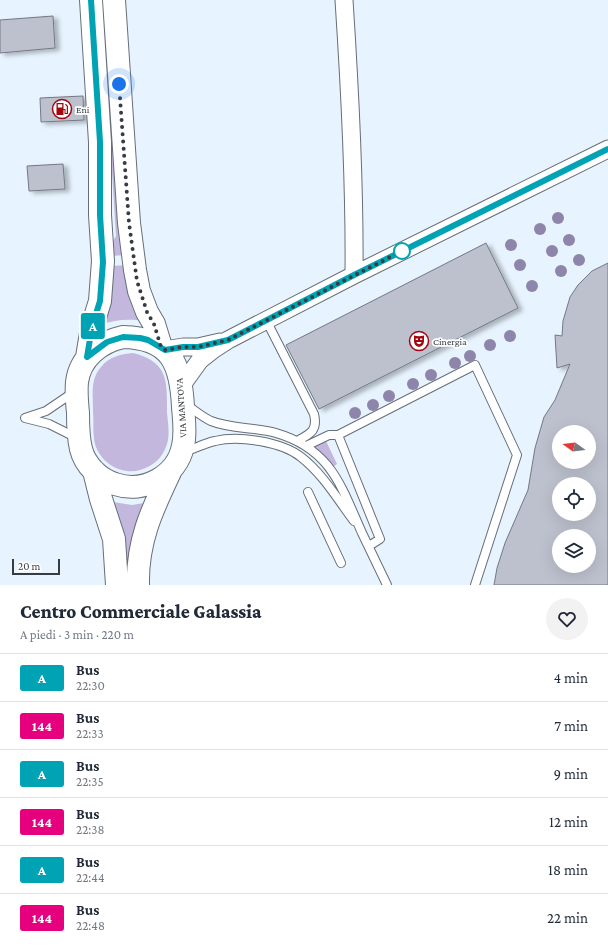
<!DOCTYPE html>
<html lang="it">
<head>
<meta charset="utf-8">
<style>
  :root { --surface:#fff; --page:#f2f2f3; --text:#1f2937; --muted:#747a83; --line:#e0e1e3 }
  body { margin:0; font-family:"Crimson Pro",serif; background:var(--page); color:var(--text); height:100vh; display:flex; flex-direction:column; font-size:15px; white-space:nowrap }
  * { box-sizing:border-box; margin:0 }
  p { font-size:13px; color:var(--muted) }
  .icon { flex:none; width:22px; height:22px; fill:none; stroke:currentColor; stroke-width:2; stroke-linecap:round; stroke-linejoin:round }
  .map { position:relative; height:585px; overflow:hidden }
  .side { display:flex; flex-direction:column; background:var(--surface); flex:1 }
  .side>* { flex:none }
  .badge { padding:0 8px; border-radius:3px; font-size:14px; line-height:26px }
  .needle { width:26px; rotate:285deg }
  .buttons { position:absolute; left:552px; top:425px; display:grid; gap:8px }
  .buttons a { display:grid; place-items:center; width:44px; height:44px; border-radius:50%; background:var(--surface); box-shadow:0 4px 16px #0002; font-size:20px }
  .scale { position:absolute; left:12px; bottom:10px; width:48px; box-sizing:border-box; padding-left:4px; border:2px solid #373c40; border-top:0; font-size:11px; line-height:14px; white-space:nowrap; color:#373c40; -webkit-text-stroke:3px #fff; paint-order:stroke }
  .you { position:absolute; width:20px; height:20px; margin:-10px; border:3px solid #fff; border-radius:50%; background:#1a73e8; box-shadow:0 0 0 6px #1a73e833 }
  .map>.badge { position:absolute; translate:-50% -50%; box-shadow:0 0 0 2px #fff }
  .round { display:grid; place-items:center; flex:none; width:42px; height:42px; border-radius:21px; background:var(--page) }
  .overview { display:flex; align-items:center; justify-content:space-between; height:68px; padding:0 20px }
  h1 { font-size:19px; font-weight:800; line-height:30px }
  ul { padding:0; list-style:none }
  li { display:flex; align-items:center; gap:12px; height:48px; padding:0 20px; border-top:1px solid var(--line) }
  li div { flex:1 }
  li b { display:block; font-size:15px }
  li em { font-style:normal }
  li .badge { min-width:44px; font-weight:700; text-align:center }
  .map>svg:first-child { display:block }
  .green { fill:#c4b7de }
  .building { fill:#bdc1ce; stroke:#747884; fill-rule:evenodd; filter:url(#shadow) }
  .lines { fill:none; stroke-linecap:round; stroke-linejoin:round }
  .lane-casing { stroke:#656f78; stroke-width:10 }
  .street-casing { stroke:#656f78; stroke-width:19 }
  .secondary-casing { stroke:#656f78; stroke-width:24 }
  .lane { stroke:#fff; stroke-width:8 }
  .street { stroke:#fff; stroke-width:17 }
  .secondary { stroke:#fff; stroke-width:22 }
  .tree { fill:#8d86aa }
  .line-casing { stroke:#fff; stroke-width:9 }
  .line { stroke:#00a3b4; stroke-width:6 }
  .walk { stroke:#373c40; stroke-width:4; stroke-dasharray:0 7.2 }
  .stop-dot { fill:#fff; stroke:#00a3b4; stroke-width:2 }
  .labels { text-anchor:middle; dominant-baseline:central; stroke-width:3.5; stroke-linejoin:round; paint-order:stroke }
  .poi-label { font-size:10px; fill:#373c40; stroke:#fff; text-anchor:start }
  .street-label { font-size:10px; fill:#373c40; stroke:#fff }
</style>
</head>
<body>
<div class="map">
<svg width="608" height="585" viewBox="0 0 608 585">
  <defs>
    <filter id="shadow"><feDropShadow dx="4.5" dy="2.5" stdDeviation="2" flood-color="#0004"/></filter>
  </defs>
  <rect width="100%" height="100%" fill="#e7f3fe"/>
  <path class="green" d="M 101,0 L 105,0 L 119,236 L 127,245 L 127,255 L 110,256 L 110,246 L 116,236 Z
    M 128,265 L 145,321 C 129,319 116,319 101,325 L 111,266 Z
    M 133,353 C 169,362 167,382 167,413 C 168,423 170,434 167,444 C 163,457 154,466 140,470 C 123,475 103,465 96,447 C 92,436 94,422 93,411 C 93,396 90,379 101,367 C 109,357 120,354 133,353 Z
    M 326,441 L 337,464 L 333,467 L 313,449 L 313,447 Z
    M 113,502 L 132,505 L 144,503 L 133,534 L 127,585 C 124,556 123,528 113,502 Z"/>
  <path class="building" d="M 53,16 L 55,48 L 0,53 L 0,20 Z
    M 83,96 L 84,120 L 41,122 L 40,98 Z
    M 63,164 L 65,189 L 29,191 L 27,166 Z
    M 486,243 L 518,308 L 319,409 L 286,345 Z
    M 608,263 L 608,585 L 494,585 L 497,568 L 505,543 L 528,490 L 535,448 L 544,417 L 555,400 L 570,364 L 557,368 L 555,335 L 562,336 L 563,321 L 570,297 L 578,285 L 592,271 ZM 559,432 L 589,432 L 589,462 L 559,462 ZM 559,484 L 589,484 L 589,514 L 559,514 ZM 559,536 L 589,536 L 589,566 L 559,566 Z"/>
  <g class="lines">
    <g class="lane-casing">
      <path id="lane" d="M 266,320 L 314,414 C 318,431 310,434 297,441
        M 74,392 L 46,411 L 25,418 L 49,424 L 77,438
        M 185,404 C 193,409 202,417 211,421 C 231,429 255,427 276,433 C 331,449 341,486 362,533 C 370,550 379,568 387,585
        M 306,446 L 329,435 L 338,435
        M 184,452 C 194,449 205,443 215,441 C 239,435 282,442 301,457 C 323,474 338,500 354,521
        M 308,492 L 341,563
        M 369,546 L 380,539 L 338,435 L 475,365 L 517,455 L 475,585"/>
    </g>
    <g class="street-casing">
      <path id="street" d="M 344,0 C 350,91 355,183 354,275
        M 165,350 L 183,347 L 198,347 L 220,342
        M 182,385 L 200,360 L 214,349 L 228,340 L 354,275 L 608,149"/>
    </g>
    <g class="secondary-casing">
      <path id="secondary" d="M 114,0 L 129,223 L 135,270 L 139,291 L 147,312 L 154,324 L 161,347
        M 123,337 C 172,338 181,365 183,407 C 184,420 186,433 183,446 C 177,476 144,494 115,484 C 99,479 85,465 81,449 C 78,437 78,425 78,413 C 77,403 76,392 77,382 C 80,358 100,342 123,337 Z
        M 87,357 L 92,327 L 100,301 L 103,261 L 100,215 L 100,142 L 91,0
        M 94,471 L 101,499 L 114,539 L 117,585
        M 138,585 C 137,541 152,510 170,472"/>
    </g>
    <use href="#lane" class="lane"/>
    <use href="#street" class="street"/>
    <use href="#secondary" class="secondary"/>
  </g>
  <g class="tree">
    <circle cx="558" cy="218" r="6"/>
    <circle cx="540" cy="229" r="6"/>
    <circle cx="569" cy="240" r="6"/>
    <circle cx="511" cy="245" r="6"/>
    <circle cx="552" cy="251" r="6"/>
    <circle cx="579" cy="260" r="6"/>
    <circle cx="520" cy="265" r="6"/>
    <circle cx="561" cy="271" r="6"/>
    <circle cx="532" cy="286" r="6"/>
    <circle cx="510" cy="336" r="6"/>
    <circle cx="490" cy="345" r="6"/>
    <circle cx="470" cy="356" r="6"/>
    <circle cx="455" cy="363" r="6"/>
    <circle cx="431" cy="375" r="6"/>
    <circle cx="413" cy="384" r="6"/>
    <circle cx="389" cy="396" r="6"/>
    <circle cx="373" cy="405" r="6"/>
    <circle cx="355" cy="413" r="6"/>
  </g>
  <g class="lines">
    <g class="line-casing">
      <path id="line" d="M 91,0 L 100,142 L 100,215 L 103,262 L 100,301 L 92,327 L 87,357 L 107,342 L 123,337 L 140,338 L 148,340 L 165,350 L 183,347 L 198,347 L 228,340 L 354,275 L 608,149"/>
    </g>
    <use href="#line" class="line"/>
    <path class="walk" d="M 119,84 L 129,223 L 137,281 L 147,312 L 154,324 L 161,347 L 165,350 L 183,347 L 198,347 L 228,340 L 402,251"/>
  </g>
  <defs>
    <g id="fuel-ring" transform="scale(1)"><circle r="9.5" fill="#fff" stroke="#a20711" stroke-width="1.5"/><path d="M-5.5-6h7V0h2V4h1.3V-2.5L3-4.5l.8-.8L6-3V5H2.5V1h-1V6h-7ZM-4.2-4.7v3.2H.2V-4.7Z" fill="#a20711"/></g>
    <g id="theatre-ring" transform="scale(1)"><circle r="9.5" fill="#fff" stroke="#a20711" stroke-width="1.5"/><path d="M-5-5.5Q0-4 5-5.5V0Q5 5 0 6Q-5 5-5 0ZM-3.3-2.5H-1v1.5H-3.3ZM1-2.5H3.3v1.5H1ZM-2.8 1Q0 5.5 2.8 1Z" fill="#a20711"/></g>
  </defs>
  <g fill-rule="evenodd">
    <use href="#fuel-ring" x="62" y="109"/>
    <use href="#theatre-ring" x="419" y="341"/>
  </g>
  <circle class="stop-dot" cx="402" cy="251" r="8"/>
  <g class="labels">
    <g class="poi-label">
      <text x="76" y="109">Eni</text>
      <text x="433" y="341">Cinergia</text>
    </g>
    <g class="street-label">
      <text transform="translate(181 408) rotate(-94)">VIA MANTOVA</text>
    </g>
  </g>
</svg>
<div class="buttons">
<a><svg class="needle" viewBox="-14 -14 28 28"><path d="M0-13l5 13h-10z" fill="#e53935"/><path d="M0 13l5-13h-10z" fill="#747a83"/></svg></a>
<a><svg class="icon" aria-label="locate" viewBox="0 0 24 24"><circle cx="12" cy="12" r="6"/><path d="M12 2v4M12 18v4M2 12h4M18 12h4"/></svg></a>
<a><svg class="icon" aria-label="layers" viewBox="0 0 24 24"><path d="M12 4l9 5-9 5-9-5zM3 14l9 5 9-5"/></svg></a>
</div>
<div class="scale">20 m</div>
<div class="you" style="left:119px;top:84px"></div>
<b class="badge" style="left:93px;top:326px;background:#00a3b4;color:#fff">A</b>
</div>
<section class="side">
<div class="overview"><div><h1>Centro Commerciale Galassia</h1><p>A piedi · 3 min · 220 m</p></div><a class="round"><svg class="icon" aria-label="heart" viewBox="0 0 24 24"><path d="M12 20l-8-8c-3-5 5-10 8-4 3-6 11-1 8 4z"/></svg></a></div>
<ul>
<li><span class="badge" style="background:#00a3b4;color:#fff">A</span><div><b>Bus</b><p>22:30</p></div><em>4 min</em></li>
<li><span class="badge" style="background:#e6007e;color:#fff">144</span><div><b>Bus</b><p>22:33</p></div><em>7 min</em></li>
<li><span class="badge" style="background:#00a3b4;color:#fff">A</span><div><b>Bus</b><p>22:35</p></div><em>9 min</em></li>
<li><span class="badge" style="background:#e6007e;color:#fff">144</span><div><b>Bus</b><p>22:38</p></div><em>12 min</em></li>
<li><span class="badge" style="background:#00a3b4;color:#fff">A</span><div><b>Bus</b><p>22:44</p></div><em>18 min</em></li>
<li><span class="badge" style="background:#e6007e;color:#fff">144</span><div><b>Bus</b><p>22:48</p></div><em>22 min</em></li>
</ul>
</section>
</body>
</html>
